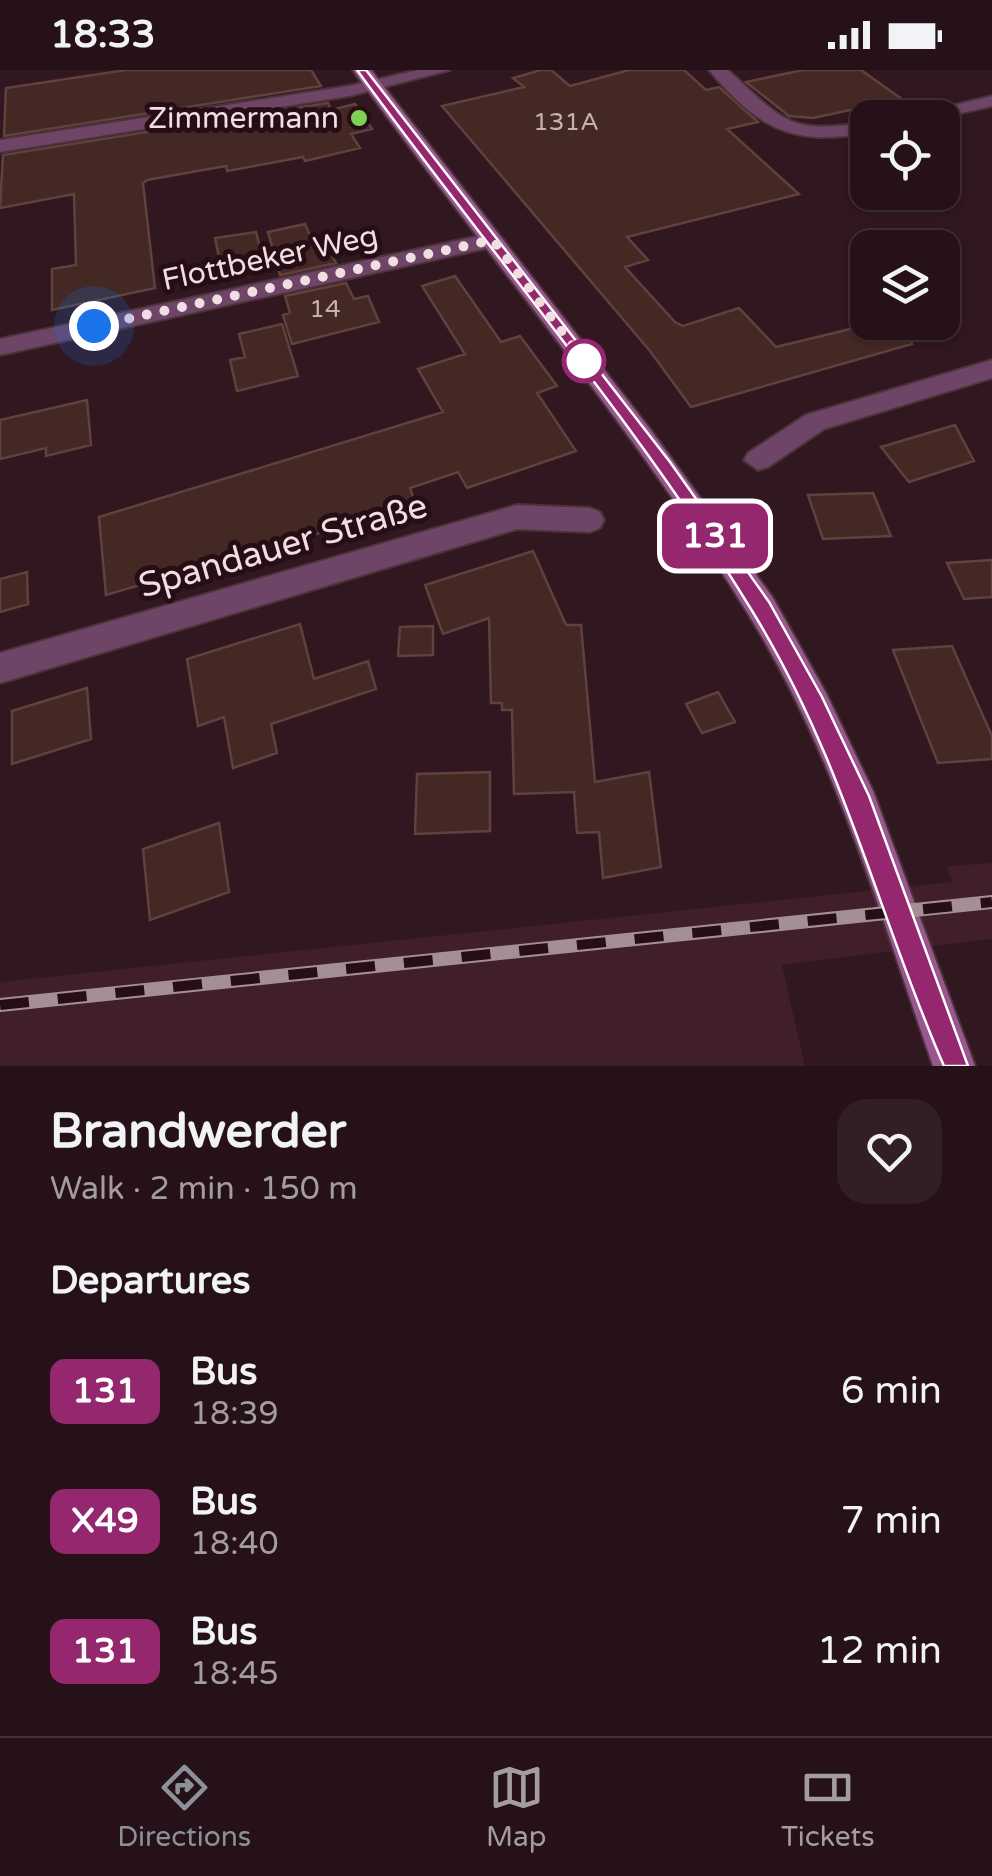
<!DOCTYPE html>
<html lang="en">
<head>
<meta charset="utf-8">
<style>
  :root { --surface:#251117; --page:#311f24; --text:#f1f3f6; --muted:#a39da1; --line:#423136; --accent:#8c9099 }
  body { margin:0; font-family:"Varela Round",sans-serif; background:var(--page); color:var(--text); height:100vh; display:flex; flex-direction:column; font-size:38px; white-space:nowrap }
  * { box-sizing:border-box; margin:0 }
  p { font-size:32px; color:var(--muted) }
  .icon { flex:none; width:55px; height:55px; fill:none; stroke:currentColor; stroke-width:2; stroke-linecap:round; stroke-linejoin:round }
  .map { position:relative; height:996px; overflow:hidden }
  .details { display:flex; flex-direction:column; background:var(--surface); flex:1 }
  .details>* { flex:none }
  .badge { padding:0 20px; border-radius:15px; font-size:35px; line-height:65px }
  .tools { position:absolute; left:850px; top:30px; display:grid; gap:20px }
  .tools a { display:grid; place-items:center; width:110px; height:110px; border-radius:20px; background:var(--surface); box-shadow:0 2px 8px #0004,0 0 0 2px var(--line); font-size:50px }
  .you { position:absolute; width:50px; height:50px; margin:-25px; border:8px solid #fff; border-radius:50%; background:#1a73e8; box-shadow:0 0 0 15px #1a73e833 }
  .map>.badge { position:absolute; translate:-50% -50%; box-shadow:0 0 0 5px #fff }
  h2 { padding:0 50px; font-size:38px; line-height:90px }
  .round { display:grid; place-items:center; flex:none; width:105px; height:105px; border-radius:30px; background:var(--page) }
  .overview { display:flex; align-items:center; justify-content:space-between; height:170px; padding:0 50px }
  h1 { font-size:48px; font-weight:700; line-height:75px }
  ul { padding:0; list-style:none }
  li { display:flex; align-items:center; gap:30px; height:130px; padding:0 50px }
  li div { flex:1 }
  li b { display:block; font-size:38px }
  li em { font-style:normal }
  li .badge { min-width:110px; font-weight:700; text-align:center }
  .status { display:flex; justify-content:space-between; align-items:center; height:70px; padding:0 50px; background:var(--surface); direction:ltr }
  .status svg { height:28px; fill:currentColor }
  .tabs { display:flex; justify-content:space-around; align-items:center; height:140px; border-top:2px solid var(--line); background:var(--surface); font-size:28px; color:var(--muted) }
  .tabs a { display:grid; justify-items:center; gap:5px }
  .tabs .on { color:var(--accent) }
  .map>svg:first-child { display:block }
  .built { fill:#401f2a }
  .building { fill:#442824; stroke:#60413d; stroke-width:2.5 }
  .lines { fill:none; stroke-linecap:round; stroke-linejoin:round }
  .street-casing { stroke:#4c333a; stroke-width:4 }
  .secondary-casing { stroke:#4c333a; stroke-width:4 }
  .street { fill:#6e4467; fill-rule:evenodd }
  .secondary { fill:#9a568f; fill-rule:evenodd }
  .rail-casing { stroke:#a48f94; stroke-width:14 }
  .rail { stroke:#270e16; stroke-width:10; stroke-dasharray:29; stroke-linecap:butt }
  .line { fill:#95276e; stroke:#fff; stroke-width:2.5 }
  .walk { stroke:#f1dee2; stroke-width:10; stroke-dasharray:0 18 }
  .poi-dot { fill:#7dd154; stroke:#270e16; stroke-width:4 }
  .stop-dot { fill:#fff; stroke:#95276e; stroke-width:5 }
  .labels { text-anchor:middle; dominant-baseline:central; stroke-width:10; stroke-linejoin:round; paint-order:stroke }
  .far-number-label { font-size:25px; fill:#c6b0b2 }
  .far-poi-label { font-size:30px; fill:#f1dee2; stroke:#270e16; text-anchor:end }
  .far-street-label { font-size:30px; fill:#f1dee2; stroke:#270e16 }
  .street-label { font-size:35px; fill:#f1dee2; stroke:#270e16 }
</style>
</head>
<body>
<div class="status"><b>18:33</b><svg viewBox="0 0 49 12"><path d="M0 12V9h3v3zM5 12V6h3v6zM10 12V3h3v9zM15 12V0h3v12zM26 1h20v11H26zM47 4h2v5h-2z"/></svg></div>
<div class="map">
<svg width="992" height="996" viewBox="0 0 992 996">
  <rect width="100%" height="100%" fill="#31171f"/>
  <path class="built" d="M 992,793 L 992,869 L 782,895 L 805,996 L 0,996 L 0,912 L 952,812 L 947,796 Z"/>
  <path class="building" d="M 126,0 L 311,0 L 321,16 L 4,66 L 6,18 Z
    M 541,0 L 551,0 L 570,16 L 629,0 L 684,0 L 706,20 L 719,17 L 758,52 L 727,59 L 799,124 L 627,167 L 648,190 L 625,197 L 675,252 L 683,256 L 739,238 L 776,277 L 879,252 L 900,252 L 912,274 L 691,337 L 650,281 L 442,36 L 524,17 L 513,8 Z
    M 803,0 L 861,0 L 902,29 L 813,48 L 789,46 L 746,12 Z
    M 328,33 L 331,40 L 355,34 L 372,59 L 351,64 L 360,78 L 305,91 L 303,87 L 227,101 L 226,96 L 147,110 L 143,113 L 155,218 L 52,240 L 52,199 L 76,195 L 74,124 L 0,138 L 3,85 Z
    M 305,154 L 313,172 L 324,169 L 336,193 L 280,205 L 268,162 Z
    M 256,162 L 263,189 L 221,197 L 215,168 Z
    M 455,206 L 501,272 L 520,266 L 557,316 L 537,323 L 576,381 L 467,418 L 458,402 L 410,418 L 416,435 L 106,525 L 99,447 L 443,342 L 418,299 L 465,284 L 422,216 Z
    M 346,213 L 354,229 L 368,226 L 379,252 L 292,274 L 283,245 L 290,243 L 285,226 Z
    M 282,254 L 298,306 L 237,321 L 230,290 L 245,287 L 239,264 Z
    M 87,330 L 91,375 L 46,386 L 46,378 L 0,389 L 0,350 Z
    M 955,355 L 974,391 L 909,412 L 881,377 Z
    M 873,423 L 891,466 L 823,469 L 808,425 Z
    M 533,481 L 566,555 L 581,555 L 595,712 L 649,702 L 661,797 L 603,808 L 599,762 L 577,763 L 574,722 L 514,724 L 512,640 L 502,640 L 502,633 L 491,633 L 489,548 L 443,564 L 425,515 Z
    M 992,490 L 992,527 L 964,529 L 947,493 Z
    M 27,502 L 28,534 L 0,542 L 0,509 Z
    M 300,554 L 314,609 L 368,591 L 376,619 L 271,654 L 277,683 L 233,698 L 224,647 L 198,656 L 187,589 Z
    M 433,556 L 433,585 L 398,586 L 400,557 Z
    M 952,576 L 992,666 L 992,689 L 938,693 L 893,580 Z
    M 87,618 L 91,669 L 12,694 L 12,641 Z
    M 718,622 L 735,652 L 702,663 L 686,634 Z
    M 490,702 L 490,761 L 415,764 L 417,704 Z
    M 219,753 L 229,822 L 150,850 L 143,779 Z"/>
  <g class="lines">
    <g class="street-casing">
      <path id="street" d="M 418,0 L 450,0 L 349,26 L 0,82 L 0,70 L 349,16 Z
        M 709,0 L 728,0 C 784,51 788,65 868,52 L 868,63 C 791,76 759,59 709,0 Z
        M 992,26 L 992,36 L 939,48 L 902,48 Z
        M 493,163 L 504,170 L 501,175 L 0,285 L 0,269 Z
        M 992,290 L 992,308 L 824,359 L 768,397 L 758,400 L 744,390 L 748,383 L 806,345 Z
        M 517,435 L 590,438 L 600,442 L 604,450 L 600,458 L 590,462 L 517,459 L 0,613 L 0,583 Z"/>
    </g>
    <g class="secondary-casing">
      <path id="secondary" d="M 353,0 L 371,0 L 650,359 L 773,528 L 826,623 L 873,721 L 975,996 L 933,996 C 880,844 835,685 750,547 C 633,355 484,183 353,0 Z"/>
    </g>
    <use href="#street" class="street"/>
    <use href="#secondary" class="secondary"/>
    <g class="rail-casing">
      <path id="rail" d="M 0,935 L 992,832"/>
    </g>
    <use href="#rail" class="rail"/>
  </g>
  <path class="line" d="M 357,0 L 366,0 L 670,392 L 769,532 L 822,627 L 869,726 L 968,996 L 944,996 C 879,848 845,693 754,544 C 638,353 488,181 357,0 Z"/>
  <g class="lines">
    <path class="walk" d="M 94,256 L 493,170 L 584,291"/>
  </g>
  <circle class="poi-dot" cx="359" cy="48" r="10"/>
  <circle class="stop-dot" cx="584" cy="291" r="20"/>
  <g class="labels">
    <g class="far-number-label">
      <text x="566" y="52">131A</text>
      <text x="325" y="239">14</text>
    </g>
    <g class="far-poi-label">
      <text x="339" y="48">Zimmermann</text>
    </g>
    <g class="far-street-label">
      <text transform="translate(270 188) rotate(-12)">Flottbeker Weg</text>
    </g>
    <g class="street-label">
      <text transform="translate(283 476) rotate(-16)">Spandauer Straße</text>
    </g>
  </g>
</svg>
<div class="tools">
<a><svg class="icon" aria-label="locate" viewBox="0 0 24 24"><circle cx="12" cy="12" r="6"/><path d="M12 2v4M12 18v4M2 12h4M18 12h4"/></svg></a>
<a><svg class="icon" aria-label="layers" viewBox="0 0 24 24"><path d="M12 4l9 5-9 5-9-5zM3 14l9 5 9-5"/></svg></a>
</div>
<div class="you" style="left:94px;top:256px"></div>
<b class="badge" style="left:715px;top:466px;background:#95276e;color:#fff">131</b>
</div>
<section class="details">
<div class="overview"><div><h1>Brandwerder</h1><p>Walk · 2 min · 150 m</p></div><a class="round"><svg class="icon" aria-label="heart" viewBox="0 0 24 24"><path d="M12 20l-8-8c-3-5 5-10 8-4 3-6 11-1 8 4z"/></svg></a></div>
<h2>Departures</h2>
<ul>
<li><span class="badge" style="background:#95276e;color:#fff">131</span><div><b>Bus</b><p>18:39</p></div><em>6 min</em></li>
<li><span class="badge" style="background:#95276e;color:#fff">X49</span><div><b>Bus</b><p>18:40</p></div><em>7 min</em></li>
<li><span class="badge" style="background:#95276e;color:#fff">131</span><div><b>Bus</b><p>18:45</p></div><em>12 min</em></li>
</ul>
</section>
<nav class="tabs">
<a class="on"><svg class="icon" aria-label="directions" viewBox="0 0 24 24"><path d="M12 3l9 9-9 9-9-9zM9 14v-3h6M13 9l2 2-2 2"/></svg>Directions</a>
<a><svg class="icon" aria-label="map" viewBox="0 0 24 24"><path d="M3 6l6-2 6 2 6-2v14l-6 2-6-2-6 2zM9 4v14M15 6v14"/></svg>Map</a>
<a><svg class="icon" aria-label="tickets" viewBox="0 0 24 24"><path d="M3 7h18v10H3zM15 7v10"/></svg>Tickets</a>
</nav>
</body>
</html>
